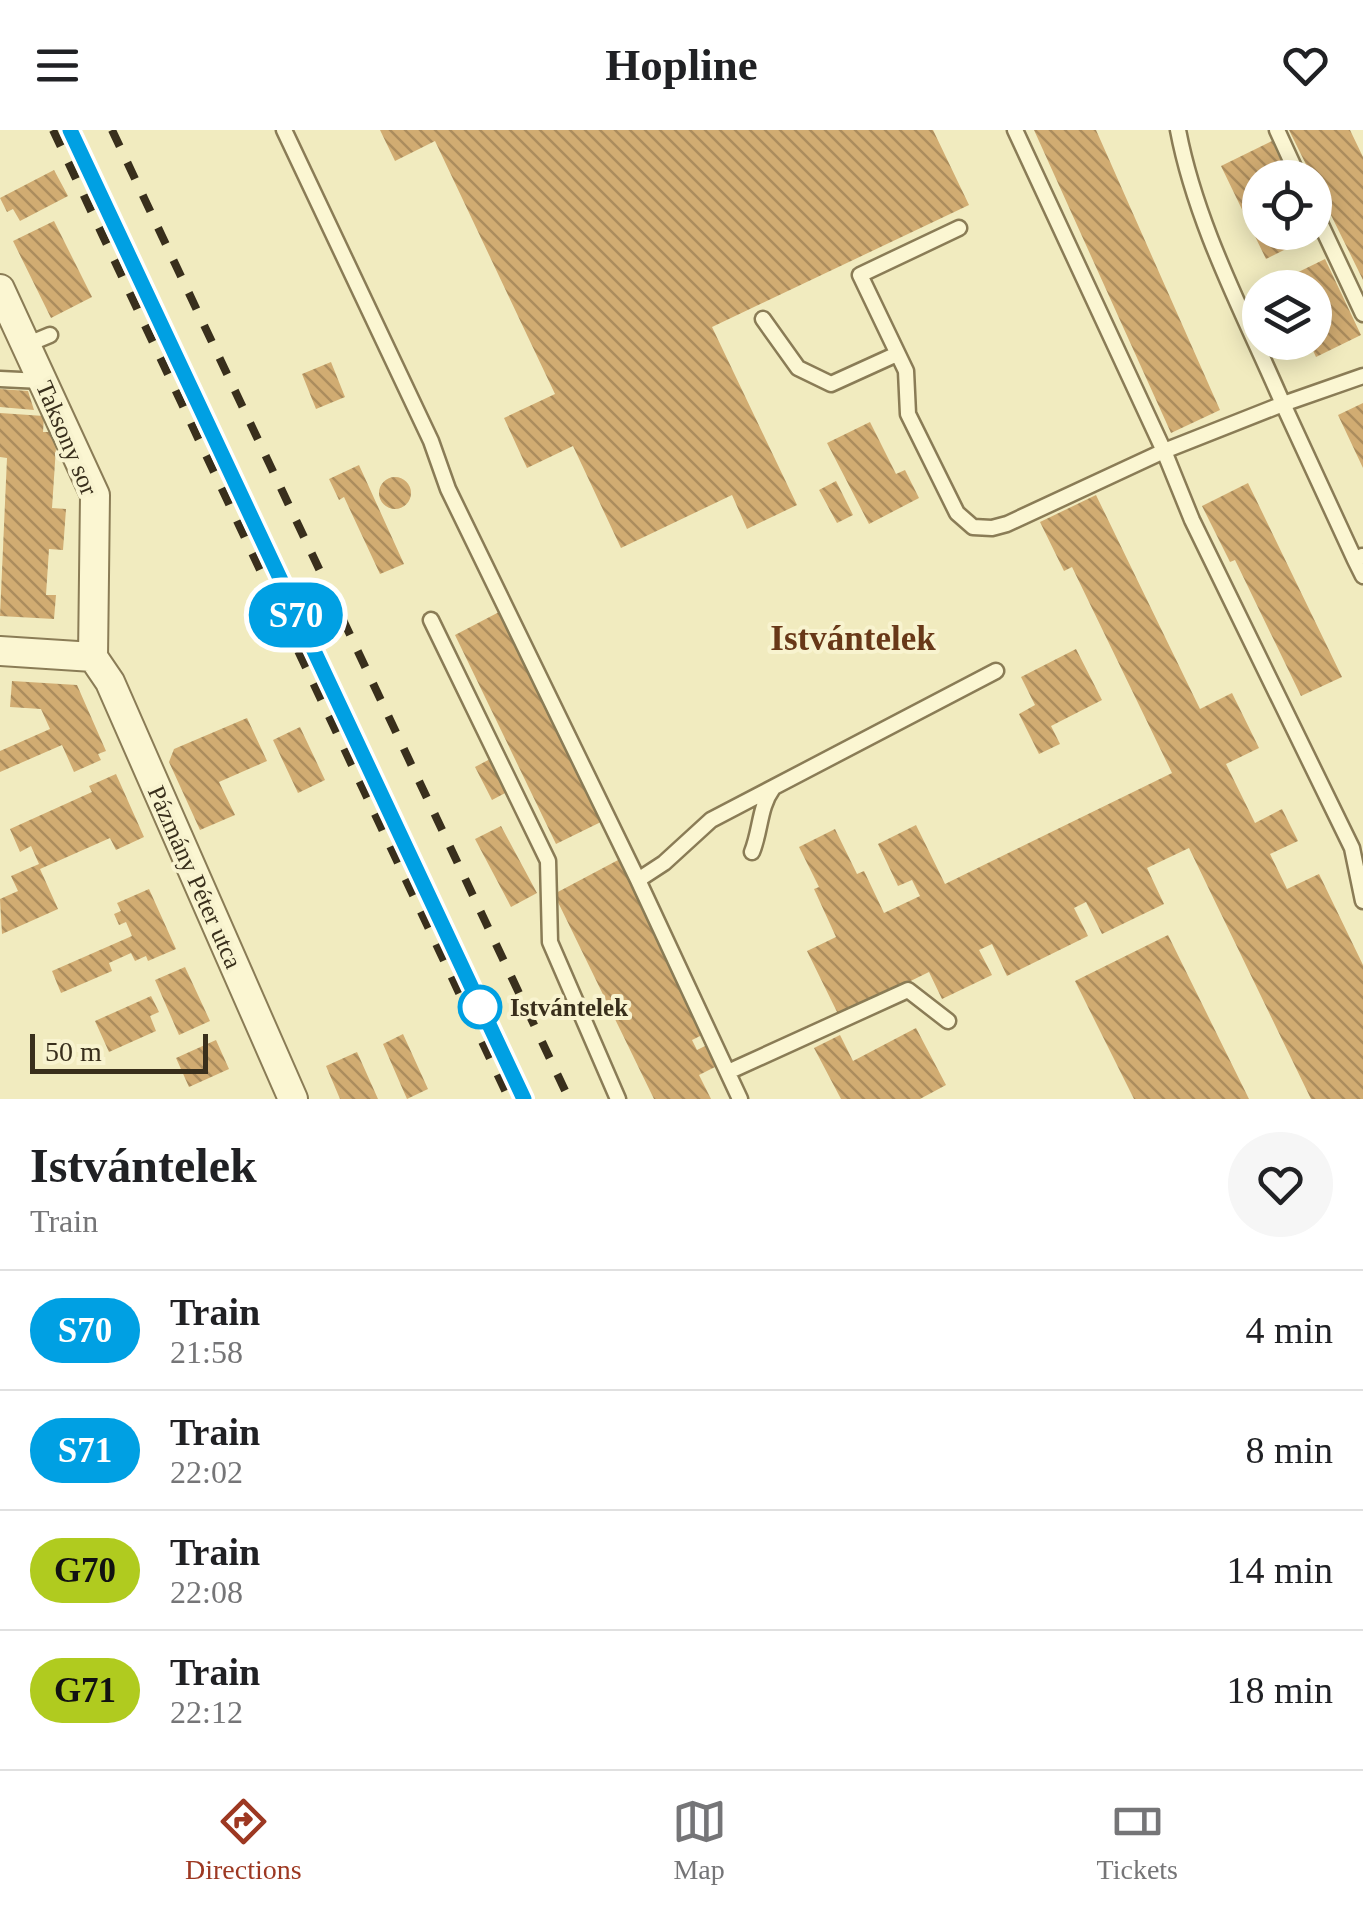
<!DOCTYPE html>
<html lang="en">
<head>
<meta charset="utf-8">
<style>
  :root { --surface:#fff; --page:#f6f6f6; --text:#202124; --muted:#757577; --line:#e0e0e0; --accent:#9d3822 }
  body { margin:0; font-family:"Times New Roman",serif; background:var(--page); color:var(--text); height:100vh; display:flex; flex-direction:column; font-size:38px; white-space:nowrap }
  * { box-sizing:border-box; margin:0 }
  p { font-size:32px; color:var(--muted) }
  .icon { flex:none; width:55px; height:55px; fill:none; stroke:currentColor; stroke-width:2; stroke-linecap:round; stroke-linejoin:round }
  .map { position:relative; height:969px; overflow:hidden }
  .sheet { display:flex; flex-direction:column; background:var(--surface); flex:1 }
  .sheet>* { flex:none }
  .badge { padding:0 20px; border-radius:32px; font-size:35px; line-height:65px }
  .fabs { position:absolute; left:1242px; top:30px; display:grid; gap:20px }
  .fabs a { display:grid; place-items:center; width:90px; height:90px; border-radius:50%; background:var(--surface); box-shadow:0 5px 25px #0003; font-size:50px }
  .scale { position:absolute; left:30px; bottom:25px; width:178px; box-sizing:border-box; padding-left:10px; border:5px solid #392f1c; border-top:0; font-size:28px; line-height:35px; white-space:nowrap; color:#392f1c; -webkit-text-stroke:8px #f8f3cf; paint-order:stroke }
  .map>.badge { position:absolute; translate:-50% -50%; box-shadow:0 0 0 5px #fff }
  .round { display:grid; place-items:center; flex:none; width:105px; height:105px; border-radius:52px; background:var(--page) }
  .headline { display:flex; align-items:center; justify-content:space-between; height:170px; padding:0 30px }
  h1 { font-size:48px; font-weight:700; line-height:75px }
  ul { padding:0; list-style:none }
  li { display:flex; align-items:center; gap:30px; height:120px; padding:0 30px; border-top:2px solid var(--line) }
  li div { flex:1 }
  li b { display:block; font-size:38px }
  li em { font-style:normal }
  li .badge { min-width:110px; font-weight:700; text-align:center }
  header { display:flex; justify-content:space-between; align-items:center; height:130px; padding:0 30px; background:var(--surface); font-size:45px; font-weight:700 }
  .tab-bar { display:flex; justify-content:space-around; align-items:center; height:140px; border-top:2px solid var(--line); background:var(--surface); font-size:28px; color:var(--muted) }
  .tab-bar a { display:grid; justify-items:center; gap:5px }
  .tab-bar .active { color:var(--accent) }
  .map>svg:first-child { display:block }
  .building { fill:url(#building-back-hatch) }
  .lines { fill:none; stroke-linecap:round; stroke-linejoin:round }
  .service-casing { stroke:#8a7c56; stroke-width:19 }
  .minor-casing { stroke:#8a7c56; stroke-width:32 }
  .service { stroke:#fbf6d2; stroke-width:14 }
  .minor { stroke:#fbf6d2; stroke-width:28 }
  .rail { stroke:#392f1c; stroke-width:8; stroke-dasharray:18 18; stroke-linecap:butt }
  .line-casing { stroke:#fff; stroke-width:22 }
  .line { stroke:#00a0e3; stroke-width:15 }
  .stop-dot { fill:#fff; stroke:#00a0e3; stroke-width:5 }
  .labels { text-anchor:middle; dominant-baseline:central; stroke-width:8; stroke-linejoin:round; paint-order:stroke }
  .street-label { font-size:25px; fill:#392f1c; stroke:#f8f3cf }
  .stop-label { font-size:25px; font-weight:bold; fill:#392f1c; stroke:#f8f3cf; text-anchor:start }
  .district-label { font-size:35px; font-weight:bold; fill:#683818; stroke:#f8f3cf }
</style>
</head>
<body>
<header><svg class="icon" aria-label="menu" viewBox="0 0 24 24"><path d="M4 6h16M4 12h16M4 18h16"/></svg>Hopline<svg class="icon" aria-label="heart" viewBox="0 0 24 24"><path d="M12 20l-8-8c-3-5 5-10 8-4 3-6 11-1 8 4z"/></svg></header>
<div class="map">
<svg width="1363" height="969" viewBox="0 0 1363 969">
  <defs>
    <pattern id="building-back-hatch" width="6" height="6" patternUnits="userSpaceOnUse" patternTransform="scale(2.5)"><rect width="6" height="6" fill="#d1ac72"/><path d="M-1 5l2 2M0 0l6 6M5-1l2 2" fill="none" stroke="#ab8c5d"/></pattern>
  </defs>
  <rect width="100%" height="100%" fill="#f1ebbf"/>
  <path class="building" d="M 380,0 L 933,0 L 969,75 L 712,197 L 797,375 L 747,399 L 732,365 L 621,418 L 573,316 L 527,338 L 504,288 L 555,264 L 435,11 L 395,31 Z
    M 1034,0 L 1096,0 L 1220,280 L 1171,303 Z
    M 1289,0 L 1350,0 L 1363,27 L 1363,150 Z
    M 1272,11 L 1289,48 L 1260,48 L 1260,102 L 1320,102 L 1266,129 L 1221,36 Z
    M 54,40 L 68,66 L 20,91 L 13,79 L 7,82 L 0,68 Z
    M 54,91 L 92,167 L 51,188 L 13,111 Z
    M 1325,129 L 1361,205 L 1316,227 L 1309,212 L 1315,212 L 1315,158 L 1283,158 L 1280,151 Z
    M 331,232 L 345,267 L 316,279 L 302,244 Z
    M 0,259 L 28,261 L 34,280 L 0,277 Z
    M 1363,273 L 1363,338 L 1338,285 Z
    M 0,283 L 44,286 L 43,302 L 57,302 L 52,378 L 66,379 L 63,420 L 49,419 L 46,465 L 56,465 L 54,489 L 0,486 L 7,328 L 0,327 Z
    M 870,292 L 896,344 L 905,340 L 919,368 L 869,394 L 827,313 Z
    M 359,335 L 404,434 L 380,444 L 344,367 L 339,370 L 329,349 Z
    M379 363a16 16 0 1 1 32 0a16 16 0 1 1-32 0Z
    M 836,351 L 853,385 L 837,393 L 819,360 Z
    M 1248,353 L 1342,547 L 1301,566 L 1235,430 L 1230,432 L 1202,376 Z
    M 1096,365 L 1200,579 L 1232,563 L 1259,618 L 1226,634 L 1255,693 L 1282,679 L 1298,711 L 1270,724 L 1287,759 L 1319,744 L 1363,835 L 1363,969 L 1311,969 L 1189,718 L 1147,738 L 1164,774 L 1102,804 L 1086,772 L 1074,778 L 1088,806 L 1007,846 L 992,814 L 979,820 L 992,845 L 942,869 L 929,842 L 839,886 L 807,821 L 836,807 L 814,759 L 819,757 L 799,717 L 835,699 L 857,744 L 864,741 L 884,783 L 920,766 L 912,750 L 898,756 L 878,714 L 916,695 L 945,754 L 1172,643 L 1072,437 L 1064,441 L 1040,392 Z
    M 501,481 L 605,690 L 556,714 L 455,505 Z
    M 1076,519 L 1102,570 L 1051,596 L 1060,614 L 1039,624 L 1019,584 L 1035,575 L 1021,547 Z
    M 12,551 L 77,555 L 106,621 L 98,624 L 101,630 L 74,642 L 62,615 L 0,642 L 0,621 L 50,599 L 41,579 L 10,577 Z
    M 247,588 L 267,631 L 219,652 L 235,685 L 200,700 L 169,632 L 174,619 Z
    M 300,597 L 325,650 L 298,663 L 273,610 Z
    M 492,628 L 509,661 L 492,670 L 475,637 Z
    M 116,644 L 144,707 L 116,720 L 110,708 L 40,739 L 58,779 L 2,804 L 0,769 L 18,761 L 11,746 L 39,734 L 31,716 L 20,722 L 10,699 L 92,662 L 89,656 Z
    M 501,696 L 537,763 L 511,777 L 475,709 Z
    M 620,729 L 702,905 L 692,910 L 697,920 L 707,915 L 717,936 L 699,945 L 711,969 L 654,969 L 554,764 Z
    M 149,759 L 176,819 L 148,831 L 146,826 L 135,831 L 131,823 L 109,833 L 112,841 L 61,863 L 52,841 L 132,806 L 126,792 L 119,795 L 114,784 L 121,781 L 117,773 Z
    M 1168,805 L 1249,969 L 1134,969 L 1075,851 Z
    M 185,837 L 210,891 L 179,905 L 155,850 Z
    M 151,866 L 159,882 L 150,886 L 156,901 L 109,922 L 95,891 Z
    M 916,898 L 946,955 L 920,969 L 841,969 L 814,918 L 840,905 L 853,931 Z
    M 403,904 L 428,959 L 407,969 L 383,914 Z
    M 216,910 L 229,939 L 189,957 L 176,928 Z
    M 357,922 L 378,969 L 340,969 L 326,936 Z"/>
  <g class="lines">
    <g class="service-casing">
      <path id="service" d="M 284,0 L 431,311 L 448,359 L 638,750 L 740,969
        M 1015,0 L 1164,321 L 1283,274 C 1245,186 1196,95 1178,0
        M 1277,0 L 1299,48
        M 1315,82 L 1363,184
        M 959,98 L 860,145 L 906,241 L 908,284 L 957,383 L 973,397 L 992,398 L 1007,394 L 1164,321 L 1192,390 L 1352,718 L 1363,771
        M 763,189 L 798,238 L 831,254 L 897,224
        M 26,215 L 50,205
        M 0,249 L 42,251
        M 1362,426 L 1355,430 L 1363,446
        M 1355,430 L 1283,274 L 1363,246
        M 431,490 L 548,731 L 550,812 L 618,969
        M 752,722 C 761,700 759,677 773,658
        M 638,750 L 664,733 L 711,690 L 996,541
        M 728,942 L 908,860 L 948,891"/>
    </g>
    <g class="minor-casing">
      <path id="minor" d="M 0,159 L 95,365 L 93,527
        M 0,521 L 93,527
        M 93,527 L 110,552 L 293,969"/>
    </g>
    <use href="#service" class="service"/>
    <use href="#minor" class="minor"/>
    <path class="rail" d="M 53,0 L 509,969
      M 70,0 L 99,63
      M 112,0 L 569,969"/>
  </g>
  <g class="lines">
    <g class="line-casing">
      <path id="line" d="M 70,0 L 524,969"/>
    </g>
    <use href="#line" class="line"/>
  </g>
  <circle class="stop-dot" cx="480" cy="877" r="20"/>
  <g class="labels">
    <g class="street-label">
      <text transform="translate(67 308) rotate(67)">Taksony sor</text>
      <text transform="translate(195 747) rotate(66)">Pázmány Péter utca</text>
    </g>
    <g class="stop-label">
      <text x="510" y="877">Istvántelek</text>
    </g>
    <g class="district-label">
      <text x="853" y="508">Istvántelek</text>
    </g>
  </g>
</svg>
<div class="fabs">
<a><svg class="icon" aria-label="locate" viewBox="0 0 24 24"><circle cx="12" cy="12" r="6"/><path d="M12 2v4M12 18v4M2 12h4M18 12h4"/></svg></a>
<a><svg class="icon" aria-label="layers" viewBox="0 0 24 24"><path d="M12 4l9 5-9 5-9-5zM3 14l9 5 9-5"/></svg></a>
</div>
<div class="scale">50 m</div>
<b class="badge" style="left:296px;top:485px;background:#00a0e3;color:#fff">S70</b>
</div>
<section class="sheet">
<div class="headline"><div><h1>Istvántelek</h1><p>Train</p></div><a class="round"><svg class="icon" aria-label="heart" viewBox="0 0 24 24"><path d="M12 20l-8-8c-3-5 5-10 8-4 3-6 11-1 8 4z"/></svg></a></div>
<ul>
<li><span class="badge" style="background:#00a0e3;color:#fff">S70</span><div><b>Train</b><p>21:58</p></div><em>4 min</em></li>
<li><span class="badge" style="background:#00a0e3;color:#fff">S71</span><div><b>Train</b><p>22:02</p></div><em>8 min</em></li>
<li><span class="badge" style="background:#b0cb1f;color:#111">G70</span><div><b>Train</b><p>22:08</p></div><em>14 min</em></li>
<li><span class="badge" style="background:#b0cb1f;color:#111">G71</span><div><b>Train</b><p>22:12</p></div><em>18 min</em></li>
</ul>
</section>
<nav class="tab-bar">
<a class="active"><svg class="icon" aria-label="directions" viewBox="0 0 24 24"><path d="M12 3l9 9-9 9-9-9zM9 14v-3h6M13 9l2 2-2 2"/></svg>Directions</a>
<a><svg class="icon" aria-label="map" viewBox="0 0 24 24"><path d="M3 6l6-2 6 2 6-2v14l-6 2-6-2-6 2zM9 4v14M15 6v14"/></svg>Map</a>
<a><svg class="icon" aria-label="tickets" viewBox="0 0 24 24"><path d="M3 7h18v10H3zM15 7v10"/></svg>Tickets</a>
</nav>
</body>
</html>
